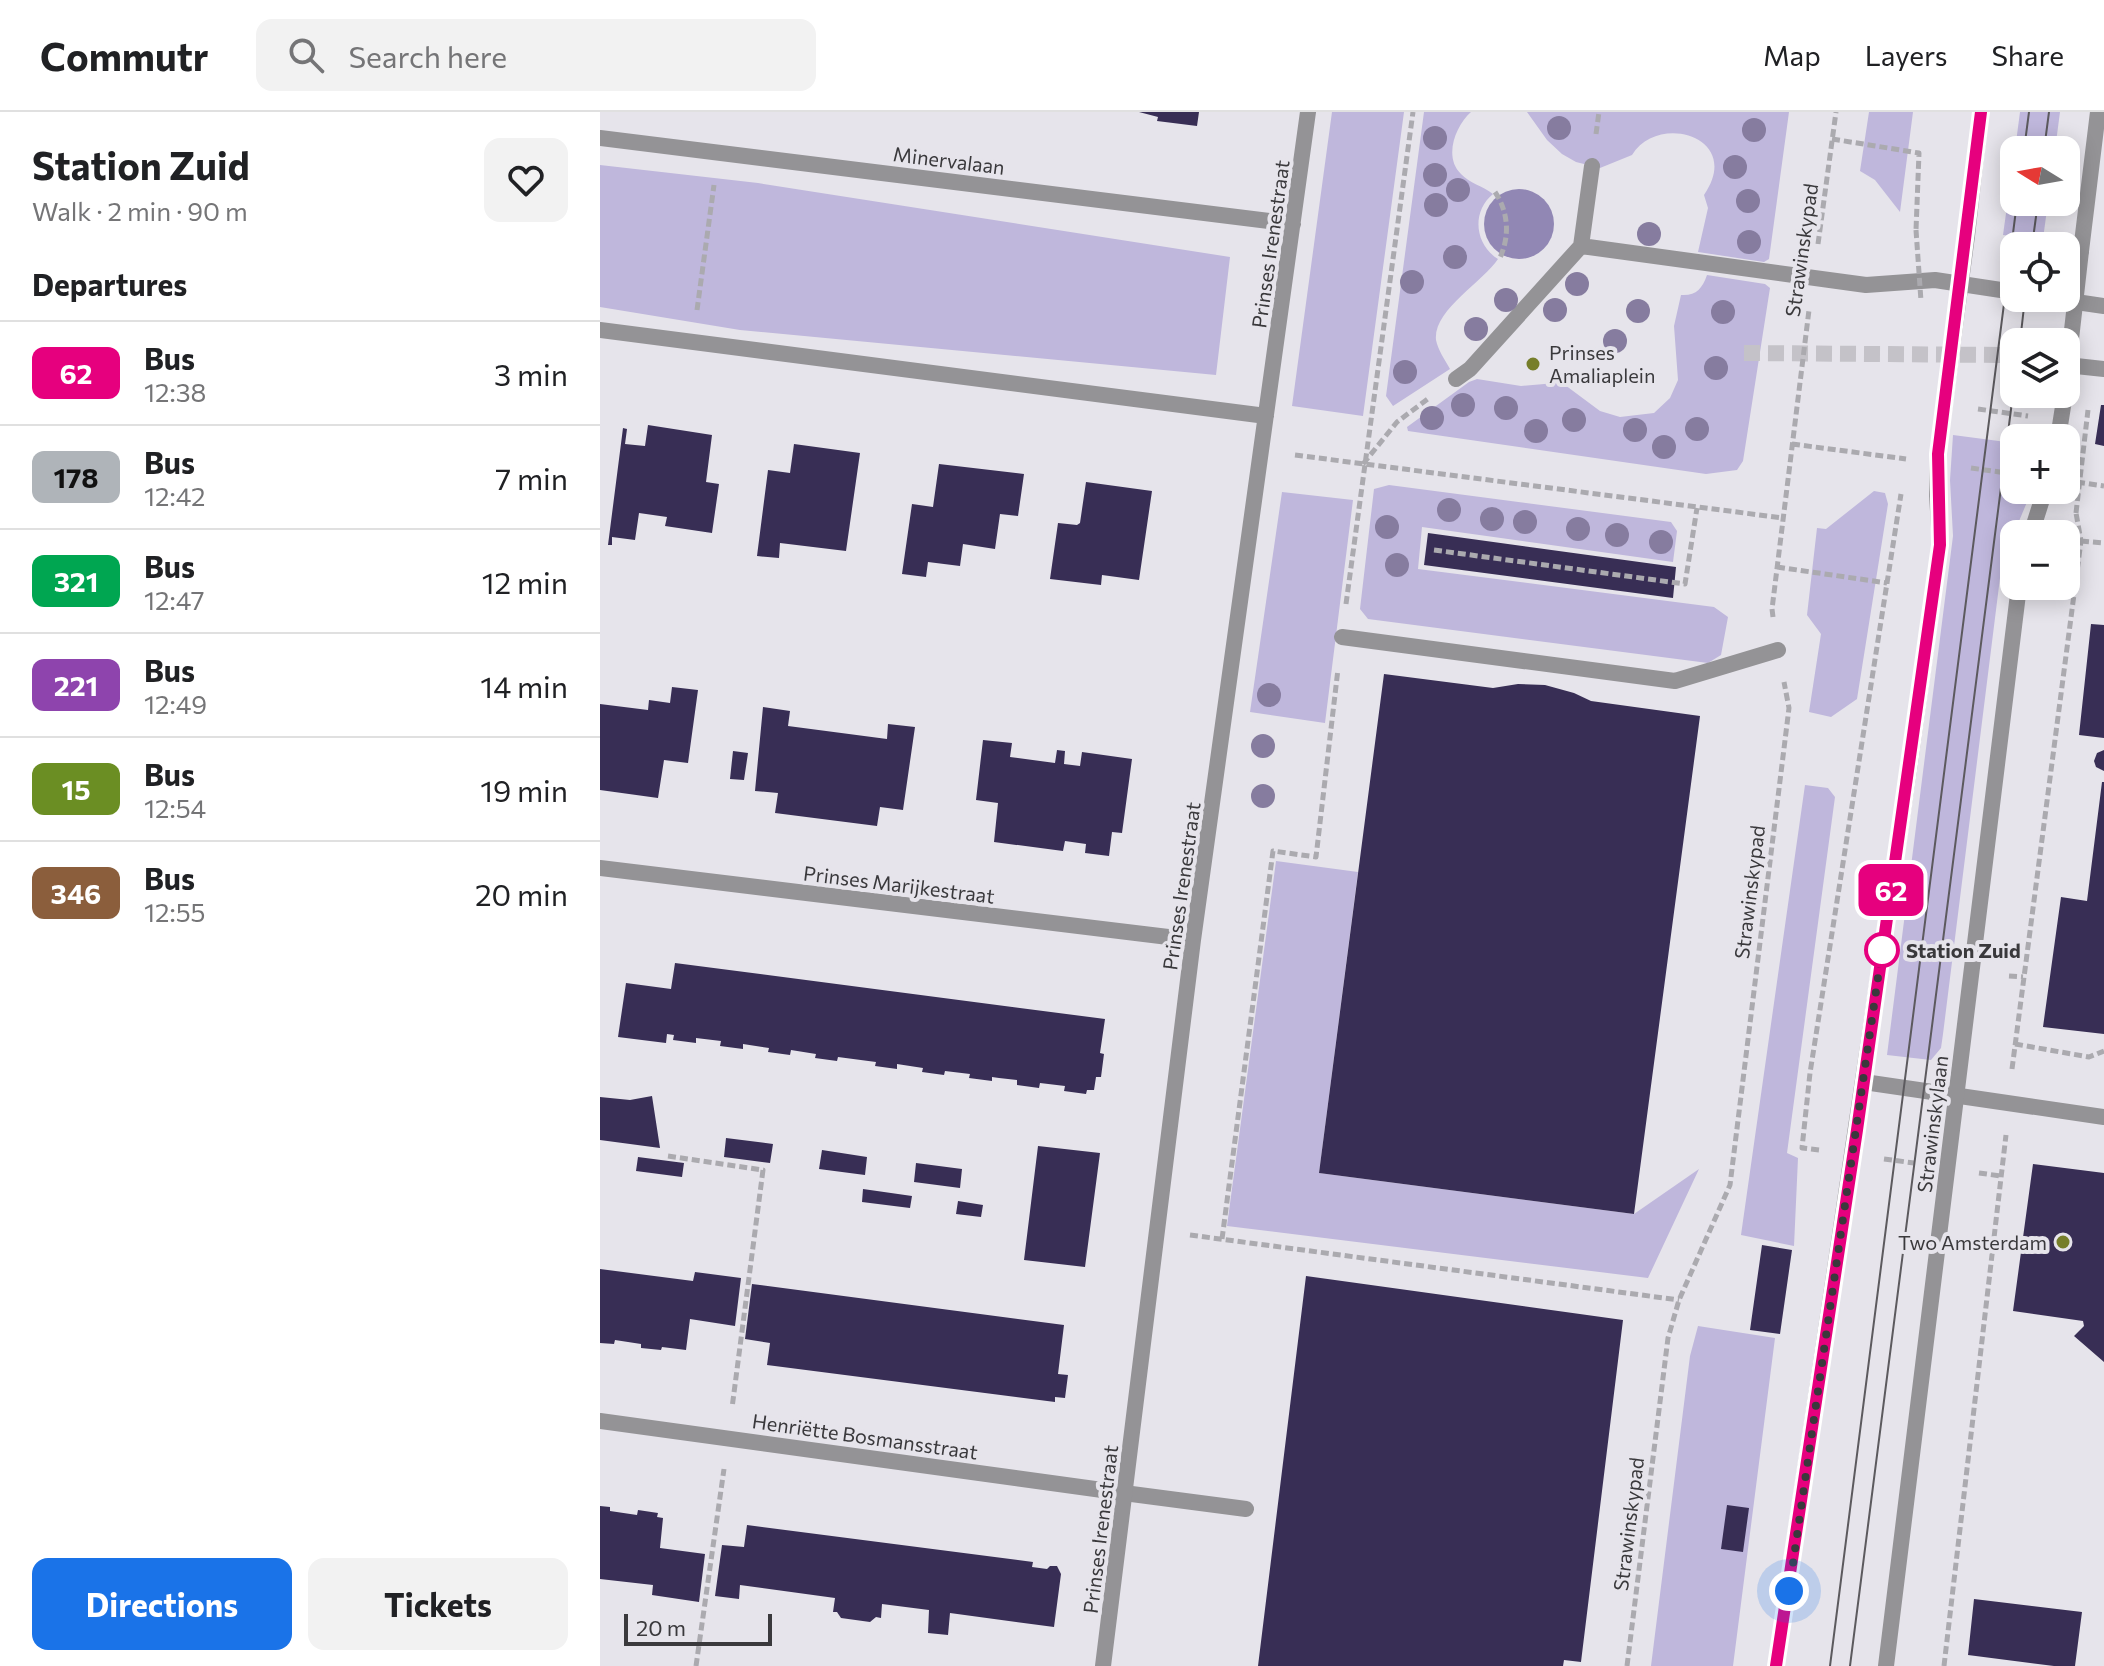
<!DOCTYPE html>
<html lang="en">
<head>
<meta charset="utf-8">
<style>
  :root { --surface:#fff; --page:#f2f2f2; --text:#202124; --muted:#757577; --line:#e0e0e0; --accent:#1a73e8 }
  body { margin:0; font-family:Commissioner,sans-serif; background:var(--page); color:var(--text); height:100vh; display:flex; flex-direction:column; font-size:30px; white-space:nowrap }
  * { box-sizing:border-box; margin:0 }
  p { font-size:26px; color:var(--muted) }
  .icon { flex:none; width:44px; height:44px; fill:none; stroke:currentColor; stroke-width:2; stroke-linecap:round; stroke-linejoin:round }
  .map { position:relative; flex:1; overflow:hidden }
  .drawer { display:flex; flex-direction:column; background:var(--surface); width:600px }
  .drawer>* { flex:none }
  .badge { padding:0 16px; border-radius:12px; font-size:28px; line-height:52px }
  .needle { width:52px; rotate:281deg }
  .buttons { position:absolute; left:1400px; top:24px; display:grid; gap:16px }
  .buttons a { display:grid; place-items:center; width:80px; height:80px; border-radius:16px; background:var(--surface); box-shadow:0 4px 20px #0003; font-size:40px }
  .scale { position:absolute; left:24px; bottom:20px; width:148px; box-sizing:border-box; padding-left:8px; border:4px solid #3a393c; border-top:0; font-size:22px; line-height:28px; white-space:nowrap; color:#3a393c; -webkit-text-stroke:6px #e6e4eb; paint-order:stroke }
  .you { position:absolute; width:40px; height:40px; margin:-20px; border:6px solid #fff; border-radius:50%; background:#1a73e8; box-shadow:0 0 0 12px #1a73e833 }
  .map>.badge { position:absolute; translate:-50% -50%; box-shadow:0 0 0 4px #fff }
  h2 { padding:0 32px; font-size:30px; line-height:72px }
  .round { display:grid; place-items:center; flex:none; width:84px; height:84px; border-radius:16px; background:var(--page) }
  .summary { display:flex; align-items:center; justify-content:space-between; height:136px; padding:0 32px }
  h1 { font-size:38px; font-weight:700; line-height:60px }
  .action { display:flex; gap:16px; margin-top:auto; padding:16px 32px }
  .action a { flex:1; height:92px; border-radius:16px; background:var(--accent); color:#fff; font-size:32px; font-weight:700; line-height:92px; text-align:center }
  .action a+a { background:var(--page); color:var(--text) }
  ul { padding:0; list-style:none }
  li { display:flex; align-items:center; gap:24px; height:104px; padding:0 32px; border-top:2px solid var(--line) }
  li div { flex:1 }
  li b { display:block; font-size:30px }
  li em { font-style:normal }
  li .badge { min-width:88px; font-weight:700; text-align:center }
  header { display:flex; align-items:center; gap:48px; box-sizing:border-box; height:112px; padding:0 40px; background:var(--surface); border-bottom:2px solid var(--line) }
  header strong { font-size:38px }
  nav { display:flex; gap:44px; margin-inline-start:auto; font-size:28px }
  .search { width:560px; height:72px; background:var(--page); display:flex; align-items:center; gap:20px; box-sizing:border-box; padding:0 28px; border-radius:16px; color:var(--muted); font-size:30px }
  main { display:flex; flex:1; min-height:0 }
  .map>svg:first-child { display:block }
  .green { fill:#bfb7dc }
  .water { fill:#9187b4 }
  .building { fill:#382e55 }
  .lines { fill:none; stroke-linecap:round; stroke-linejoin:round }
  .pedestrian-tunnel { stroke:#c4c2c8; stroke-width:16; stroke-dasharray:16 8; stroke-linecap:butt }
  .path { stroke:#abaaaf; stroke-width:5; stroke-dasharray:8 4; stroke-linecap:butt }
  .service { stroke:#949396; stroke-width:16 }
  .pedestrian { stroke:#949396; stroke-width:16 }
  .minor { stroke:#949396; stroke-width:16 }
  .tertiary { stroke:#949396; stroke-width:16 }
  .tram { stroke:#5c5a5e; stroke-width:2 }
  .path-bridge { stroke:#abaaaf; stroke-width:5; stroke-dasharray:8 4; stroke-linecap:butt }
  .tertiary-bridge { stroke:#949396; stroke-width:16 }
  .tree { fill:#867c9f }
  .line-casing { stroke:#fff; stroke-width:18 }
  .line { stroke:#e6007e; stroke-width:12 }
  .walk { stroke:#3a393c; stroke-width:8; stroke-dasharray:0 14.4 }
  .poi-dot { fill:#767e2a; stroke:#e6e4eb; stroke-width:3 }
  .stop-dot { fill:#fff; stroke:#e6007e; stroke-width:4 }
  .labels { text-anchor:middle; dominant-baseline:central; stroke-width:8; stroke-linejoin:round; paint-order:stroke }
  .street-label { font-size:20px; fill:#3a393c; stroke:#e6e4eb }
  .poi-label { font-size:20px; fill:#3a393c; stroke:#e6e4eb; text-anchor:start }
  .stop-label { font-size:20px; font-weight:bold; fill:#3a393c; stroke:#e6e4eb; text-anchor:start }
</style>
</head>
<body>
<header>
<strong>Commutr</strong>
<div class="search"><svg class="icon" aria-label="search" viewBox="0 0 24 24"><circle cx="10" cy="10" r="6"/><path d="M15 15l6 6"/></svg>Search here</div>
<nav><a>Map</a><a>Layers</a><a>Share</a></nav>
</header>
<main>
<section class="drawer">
<div class="summary"><div><h1>Station Zuid</h1><p>Walk · 2 min · 90 m</p></div><a class="round"><svg class="icon" aria-label="heart" viewBox="0 0 24 24"><path d="M12 20l-8-8c-3-5 5-10 8-4 3-6 11-1 8 4z"/></svg></a></div>
<h2>Departures</h2>
<ul>
<li><span class="badge" style="background:#e6007e;color:#fff">62</span><div><b>Bus</b><p>12:38</p></div><em>3 min</em></li>
<li><span class="badge" style="background:#afb4b9;color:#111">178</span><div><b>Bus</b><p>12:42</p></div><em>7 min</em></li>
<li><span class="badge" style="background:#00a651;color:#fff">321</span><div><b>Bus</b><p>12:47</p></div><em>12 min</em></li>
<li><span class="badge" style="background:#8e44ad;color:#fff">221</span><div><b>Bus</b><p>12:49</p></div><em>14 min</em></li>
<li><span class="badge" style="background:#6b8e23;color:#fff">15</span><div><b>Bus</b><p>12:54</p></div><em>19 min</em></li>
<li><span class="badge" style="background:#8b5e3c;color:#fff">346</span><div><b>Bus</b><p>12:55</p></div><em>20 min</em></li>
</ul>
<div class="action"><a>Directions</a><a>Tickets</a></div>
</section>
<div class="map">
<svg width="1504" height="1554" viewBox="0 0 1504 1554">
  <rect width="100%" height="100%" fill="#e6e4eb"/>
  <path class="green" d="M 732,0 L 804,0 L 763,304 L 692,294 Z
    M 824,0 L 871,0 C 856,13 843,45 861,62 C 869,71 883,74 893,82 C 871,100 875,133 898,147 C 883,170 833,198 836,228 C 838,238 845,248 850,257 L 793,294 L 786,284 Z
    M 927,0 L 1189,0 L 1169,147 L 1164,150 L 1098,140 L 1108,96 L 1104,83 C 1144,25 1058,0 1032,43 L 1000,56 L 976,50 L 962,42 L 947,28 Z
    M 1269,0 L 1313,0 L 1300,100 L 1275,68 L 1260,59 Z
    M 1420,0 L 1460,0 L 1455,38 L 1415,38 Z
    M 1414,44 L 1414,90 L 1448,90 L 1443,127 L 1403,123 Z
    M 0,53 L 158,71 L 630,145 L 616,263 L 140,218 L 0,195 Z
    M 1107,163 L 1165,172 L 1170,176 L 1143,349 L 1137,358 L 1106,362 L 808,319 L 807,315 L 869,270 L 877,267 L 921,274 L 956,271 L 965,273 L 1000,299 L 1020,305 L 1054,301 L 1070,286 L 1078,268 L 1074,214 L 1081,183 C 1096,184 1102,177 1107,163 Z
    M 1353,323 L 1414,331 L 1414,378 L 1432,378 L 1402,450 L 1343,922 L 1341,936 L 1331,948 L 1287,943 L 1353,424 L 1350,368 Z
    M 789,373 L 1071,410 L 1077,419 L 1073,450 L 822,415 L 818,457 L 1114,495 L 1128,505 L 1121,543 L 1108,551 L 768,507 L 760,497 L 774,377 Z
    M 1274,379 L 1285,381 L 1288,392 L 1257,587 L 1231,605 L 1209,600 L 1221,522 L 1207,503 L 1217,416 L 1226,417 Z
    M 682,380 L 753,388 L 725,611 L 650,600 Z
    M 1205,673 L 1228,676 L 1235,685 L 1187,1041 L 1198,1046 L 1194,1134 L 1141,1123 Z
    M 676,749 L 758,760 L 719,1061 L 1034,1102 L 1099,1057 L 1048,1166 L 627,1114 Z
    M 1098,1214 L 1175,1226 L 1133,1554 L 1051,1554 L 1090,1244 Z"/>
  <path class="water" d="M884 112a35 35 0 1 1 70 0a35 35 0 1 1-70 0Z"/>
  <path class="building" d="M 539,0 L 599,0 L 597,14 L 557,9 L 558,5 Z
    M 1501,293 L 1504,293 L 1504,334 L 1495,332 Z
    M 48,313 L 112,323 L 106,370 L 119,372 L 112,421 L 65,414 L 67,405 L 39,401 L 35,428 L 12,425 L 12,433 L 8,433 L 23,316 L 27,317 L 25,332 L 45,334 Z
    M 194,332 L 260,341 L 246,439 L 180,431 L 179,446 L 157,444 L 168,358 L 190,361 Z
    M 339,352 L 424,362 L 418,404 L 400,402 L 395,437 L 363,432 L 360,454 L 328,450 L 326,465 L 302,462 L 312,392 L 333,395 Z
    M 486,370 L 552,379 L 539,468 L 502,463 L 501,473 L 450,467 L 458,411 L 477,413 L 480,411 Z
    M 828,421 L 1076,455 L 1073,486 L 824,453 Z
    M 1491,512 L 1504,513 L 1504,626 L 1479,623 Z
    M 784,562 L 893,576 L 918,572 L 945,573 L 974,581 L 991,589 L 1100,604 L 1034,1102 L 719,1061 Z
    M 72,575 L 98,578 L 88,651 L 64,648 L 58,686 L 0,678 L 0,592 L 48,598 L 49,588 L 70,591 Z
    M 163,595 L 190,599 L 188,614 L 287,627 L 288,612 L 315,615 L 303,698 L 280,695 L 277,714 L 175,701 L 178,681 L 155,679 Z
    M 383,628 L 412,631 L 410,645 L 455,651 L 457,638 L 465,639 L 464,652 L 480,654 L 482,640 L 532,647 L 522,721 L 512,720 L 509,744 L 485,741 L 486,732 L 465,729 L 463,739 L 394,730 L 398,691 L 376,688 Z
    M 1504,638 L 1504,659 L 1496,655 L 1494,649 L 1497,641 Z
    M 133,639 L 148,641 L 144,668 L 130,667 Z
    M 1502,670 L 1504,670 L 1504,922 L 1443,915 L 1461,785 L 1487,789 Z
    M 75,851 L 505,907 L 500,941 L 504,942 L 501,965 L 496,965 L 494,978 L 487,978 L 486,982 L 464,979 L 465,974 L 440,971 L 439,976 L 417,973 L 417,968 L 399,966 L 392,965 L 392,969 L 369,966 L 370,962 L 345,959 L 344,963 L 322,960 L 323,956 L 297,952 L 297,957 L 275,954 L 276,950 L 238,945 L 237,949 L 215,946 L 216,942 L 191,938 L 190,943 L 168,940 L 169,936 L 143,932 L 143,937 L 120,934 L 121,929 L 96,926 L 96,931 L 73,928 L 74,923 L 67,922 L 66,931 L 18,925 L 26,871 L 71,877 Z
    M 52,984 L 60,1036 L 0,1028 L 0,985 L 30,988 Z
    M 126,1026 L 173,1032 L 170,1051 L 124,1045 Z
    M 438,1034 L 500,1041 L 485,1155 L 424,1148 Z
    M 222,1038 L 267,1045 L 265,1063 L 219,1057 Z
    M 38,1045 L 84,1051 L 82,1065 L 36,1059 Z
    M 316,1051 L 362,1057 L 360,1076 L 314,1070 Z
    M 1433,1052 L 1504,1061 L 1504,1250 L 1474,1224 L 1484,1214 L 1483,1209 L 1413,1199 Z
    M 263,1077 L 312,1084 L 310,1096 L 262,1090 Z
    M 358,1089 L 383,1093 L 381,1105 L 356,1102 Z
    M 1162,1133 L 1192,1138 L 1180,1222 L 1150,1218 Z
    M 0,1157 L 93,1169 L 95,1160 L 141,1166 L 135,1214 L 90,1207 L 86,1238 L 62,1235 L 61,1238 L 41,1236 L 41,1232 L 15,1228 L 14,1232 L 0,1231 Z
    M 706,1164 L 1023,1208 L 981,1550 L 964,1548 L 963,1554 L 658,1554 Z
    M 152,1172 L 464,1213 L 458,1262 L 468,1263 L 465,1286 L 455,1285 L 455,1290 L 167,1253 L 170,1231 L 145,1227 Z
    M 1127,1393 L 1149,1396 L 1143,1440 L 1121,1437 Z
    M 0,1394 L 10,1395 L 10,1399 L 37,1403 L 38,1398 L 58,1401 L 57,1405 L 63,1406 L 60,1436 L 105,1442 L 99,1490 L 52,1483 L 53,1473 L 0,1467 Z
    M 147,1413 L 433,1450 L 432,1455 L 447,1457 L 450,1454 L 457,1454 L 461,1462 L 454,1515 L 350,1501 L 348,1523 L 328,1521 L 329,1498 L 282,1492 L 281,1506 L 276,1505 L 270,1510 L 241,1506 L 237,1500 L 233,1500 L 235,1486 L 140,1473 L 139,1487 L 115,1484 L 122,1433 L 144,1435 Z
    M 1374,1487 L 1482,1500 L 1475,1554 L 1454,1554 L 1368,1543 Z"/>
  <g class="lines">
    <path class="pedestrian-tunnel" d="M 1144,241 L 1405,243"/>
    <path class="path" d="M 996,22 L 999,0
      M 1232,27 L 1319,41 L 1316,118
      M 895,80 C 909,101 910,125 899,148
      M 1218,132 L 1236,0
      M 97,198 L 114,73
      M 1405,243 L 1414,244
      M 1378,297 L 1428,304
      M 1192,332 L 1306,347
      M 695,343 L 1183,406
      M 763,352 L 797,310 L 829,286
      M 1371,356 L 1414,362
      M 1477,370 L 1504,374
      M 1481,429 L 1504,431
      M 834,438 L 1085,472 L 1097,396
      M 1177,455 L 1287,471
      M 746,492 L 813,0
      M 1173,505 L 1172,497 L 1209,198
      M 1409,864 L 1423,865
      M 1415,932 L 1489,945 L 1504,939
      M 1412,957 L 1481,429 L 1476,401
      M 1219,1038 L 1202,1036 L 1210,961 L 1301,382
      M 68,1044 L 163,1058 L 132,1296
      M 1284,1047 L 1314,1051
      M 1379,1061 L 1401,1064
      M 590,1123 L 1079,1188
      M 622,1127 L 673,739 L 716,745 L 738,557
      M 96,1554 L 124,1357
      M 1027,1554 L 1068,1226 L 1079,1188 L 1130,1073 L 1189,596 L 1184,570
      M 1344,1554 L 1406,1023"/>
    <path class="service" d="M 1264,970 L 1504,1005
      M 524,1381 L 646,1397"/>
    <path class="pedestrian" d="M 992,54 L 981,134 L 1266,173 L 1335,168 L 1414,180
      M 1449,186 L 1504,194
      M 1476,254 L 1504,257
      M 856,267 L 870,257 L 981,134
      M 742,525 L 1075,569 L 1178,538"/>
    <path class="minor" d="M 0,26 L 693,112
      M 0,218 L 666,304
      M 0,756 L 593,828
      M 0,1309 L 524,1381
      M 503,1554 L 593,828 L 708,0"/>
    <path class="tertiary" d="M 1367,124 L 1381,0
      M 1481,139 L 1498,0
      M 1458,326 L 1465,282
      M 1431,422 L 1445,378
      M 1176,1554 L 1310,651 L 1340,433 L 1337,382
      M 1286,1554 L 1419,474"/>
    <path class="tram" d="M 1424,38 L 1429,0
      M 1444,38 L 1449,0
      M 1432,134 L 1438,90
      M 1420,230 L 1425,186
      M 1230,1554 L 1417,90
      M 1250,1554 L 1414,274"/>
    <path class="path-bridge" d="M 1316,118 L 1321,189
      M 1476,401 L 1488,298"/>
    <path class="tertiary-bridge" d="M 1466,271 L 1481,139
      M 1337,382 L 1338,342 L 1367,124"/>
  </g>
  <g class="tree">
    <circle cx="959" cy="16" r="12"/>
    <circle cx="1154" cy="18" r="12"/>
    <circle cx="835" cy="26" r="12"/>
    <circle cx="1135" cy="55" r="12"/>
    <circle cx="835" cy="63" r="12"/>
    <circle cx="858" cy="78" r="12"/>
    <circle cx="1148" cy="89" r="12"/>
    <circle cx="836" cy="93" r="12"/>
    <circle cx="1049" cy="122" r="12"/>
    <circle cx="1149" cy="130" r="12"/>
    <circle cx="855" cy="145" r="12"/>
    <circle cx="812" cy="170" r="12"/>
    <circle cx="977" cy="172" r="12"/>
    <circle cx="906" cy="188" r="12"/>
    <circle cx="955" cy="198" r="12"/>
    <circle cx="1038" cy="199" r="12"/>
    <circle cx="1123" cy="200" r="12"/>
    <circle cx="876" cy="217" r="12"/>
    <circle cx="1015" cy="229" r="12"/>
    <circle cx="1116" cy="256" r="12"/>
    <circle cx="805" cy="260" r="12"/>
    <circle cx="863" cy="293" r="12"/>
    <circle cx="906" cy="296" r="12"/>
    <circle cx="832" cy="306" r="12"/>
    <circle cx="974" cy="308" r="12"/>
    <circle cx="1097" cy="317" r="12"/>
    <circle cx="1035" cy="318" r="12"/>
    <circle cx="936" cy="319" r="12"/>
    <circle cx="1064" cy="335" r="12"/>
    <circle cx="849" cy="398" r="12"/>
    <circle cx="892" cy="407" r="12"/>
    <circle cx="925" cy="410" r="12"/>
    <circle cx="787" cy="415" r="12"/>
    <circle cx="978" cy="417" r="12"/>
    <circle cx="1017" cy="423" r="12"/>
    <circle cx="1061" cy="430" r="12"/>
    <circle cx="797" cy="453" r="12"/>
    <circle cx="669" cy="583" r="12"/>
    <circle cx="663" cy="634" r="12"/>
    <circle cx="663" cy="684" r="12"/>
  </g>
  <g class="lines">
    <g class="line-casing">
      <path id="line" d="M 1176,1554 L 1257,1018 L 1340,433 L 1338,342 L 1381,0"/>
    </g>
    <use href="#line" class="line"/>
    <path class="walk" d="M 1189,1479 L 1282,838"/>
  </g>
  <g class="poi-dot">
    <circle cx="933" cy="252" r="8"/>
    <circle cx="1463" cy="1130" r="8"/>
  </g>
  <circle class="stop-dot" cx="1282" cy="838" r="16"/>
  <g class="labels">
    <g class="street-label">
      <text transform="translate(349 48) rotate(7)">Minervalaan</text>
      <text transform="translate(670 132) rotate(-82)">Prinses Irenestraat</text>
      <text transform="translate(1201 138) rotate(-82)">Strawinskypad</text>
      <text transform="translate(299 772) rotate(7)">Prinses Marijkestraat</text>
      <text transform="translate(581 774) rotate(-82)">Prinses Irenestraat</text>
      <text transform="translate(1149 780) rotate(-83)">Strawinskypad</text>
      <text transform="translate(1332 1012) rotate(-83)">Strawinskylaan</text>
      <text transform="translate(265 1324) rotate(8)">Henriëtte Bosmansstraat</text>
      <text transform="translate(1028 1412) rotate(-83)">Strawinskypad</text>
      <text transform="translate(500 1417) rotate(-83)">Prinses Irenestraat</text>
    </g>
    <g class="poi-label">
      <text x="949" y="240">Prinses<tspan x="949" dy="23">Amaliaplein</tspan></text>
      <text x="1447" y="1130" text-anchor="end">Two Amsterdam</text>
    </g>
    <g class="stop-label">
      <text x="1306" y="838">Station Zuid</text>
    </g>
  </g>
</svg>
<div class="buttons">
<a><svg class="needle" viewBox="-14 -14 28 28"><path d="M0-13l5 13h-10z" fill="#e53935"/><path d="M0 13l5-13h-10z" fill="#757577"/></svg></a>
<a><svg class="icon" aria-label="locate" viewBox="0 0 24 24"><circle cx="12" cy="12" r="6"/><path d="M12 2v4M12 18v4M2 12h4M18 12h4"/></svg></a>
<a><svg class="icon" aria-label="layers" viewBox="0 0 24 24"><path d="M12 4l9 5-9 5-9-5zM3 14l9 5 9-5"/></svg></a>
<a>+</a>
<a>−</a>
</div>
<div class="scale">20 m</div>
<div class="you" style="left:1189px;top:1479px"></div>
<b class="badge" style="left:1291px;top:778px;background:#e6007e;color:#fff">62</b>
</div>
</main>
</body>
</html>
